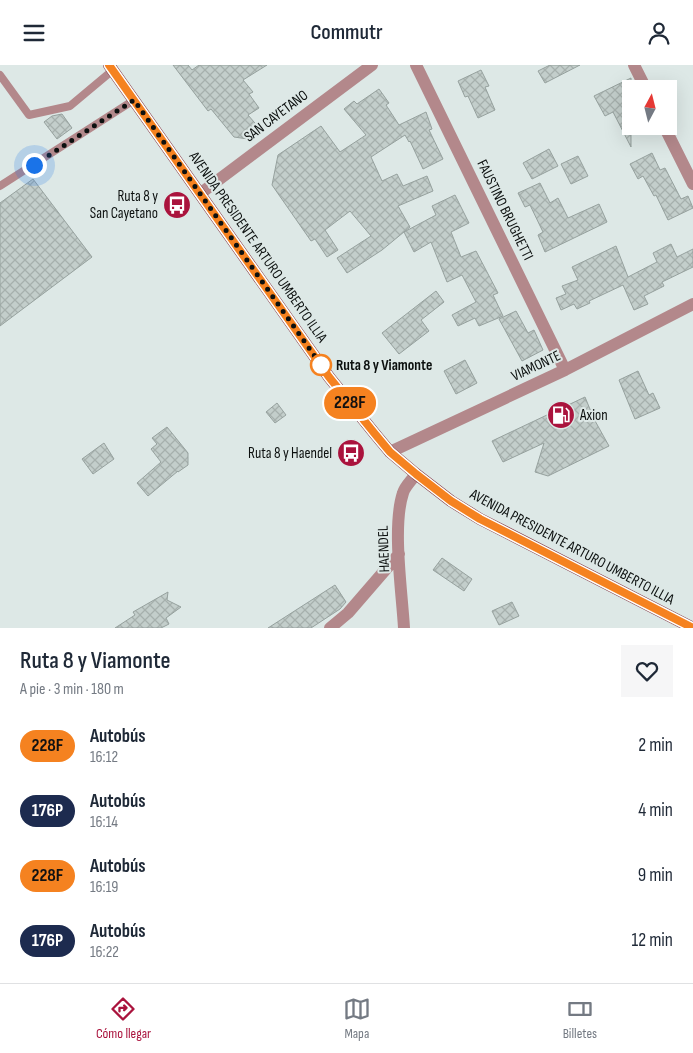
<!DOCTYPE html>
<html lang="es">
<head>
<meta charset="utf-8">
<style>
  :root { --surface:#fff; --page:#f6f6f7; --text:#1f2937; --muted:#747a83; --line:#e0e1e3; --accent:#aa133d }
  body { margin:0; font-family:"Sofia Sans Condensed",sans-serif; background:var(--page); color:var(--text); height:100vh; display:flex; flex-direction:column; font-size:19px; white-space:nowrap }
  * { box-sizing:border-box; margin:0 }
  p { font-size:16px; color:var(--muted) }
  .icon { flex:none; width:28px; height:28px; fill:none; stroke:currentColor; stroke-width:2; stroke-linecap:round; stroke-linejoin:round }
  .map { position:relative; height:563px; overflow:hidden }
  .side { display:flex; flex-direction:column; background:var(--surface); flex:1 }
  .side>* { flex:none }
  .badge { padding:0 10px; border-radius:16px; font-size:18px; line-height:32px }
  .needle { width:32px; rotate:7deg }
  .tools { position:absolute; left:622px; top:15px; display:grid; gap:10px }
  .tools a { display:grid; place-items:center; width:55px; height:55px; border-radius:0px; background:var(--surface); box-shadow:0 5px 20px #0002; font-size:25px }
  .you { position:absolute; width:25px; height:25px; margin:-12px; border:4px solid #fff; border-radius:50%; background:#1a73e8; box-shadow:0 0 0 8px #1a73e833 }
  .map>.badge { position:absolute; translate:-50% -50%; box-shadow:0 0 0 2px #fff }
  .round { display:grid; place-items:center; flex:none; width:52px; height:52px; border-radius:0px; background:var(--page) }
  .summary { display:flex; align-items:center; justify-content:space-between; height:85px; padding:0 20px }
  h1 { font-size:24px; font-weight:600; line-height:38px }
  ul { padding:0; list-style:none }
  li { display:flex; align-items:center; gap:15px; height:65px; padding:0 20px }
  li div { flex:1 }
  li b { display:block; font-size:19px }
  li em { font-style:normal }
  li .badge { min-width:55px; font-weight:700; text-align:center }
  header { display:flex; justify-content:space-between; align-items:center; height:65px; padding:0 20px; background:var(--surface); font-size:22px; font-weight:600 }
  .dock { display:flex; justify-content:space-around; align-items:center; height:70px; border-top:1px solid var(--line); background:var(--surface); font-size:14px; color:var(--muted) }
  .dock a { display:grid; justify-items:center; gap:2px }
  .dock .selected { color:var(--accent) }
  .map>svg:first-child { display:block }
  .building { fill:url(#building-cross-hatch); stroke:#96a19e }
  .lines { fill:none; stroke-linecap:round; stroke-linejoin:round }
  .service { stroke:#b3888b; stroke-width:8 }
  .minor { stroke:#b3888b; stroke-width:12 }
  .primary { stroke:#803943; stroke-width:12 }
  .line-casing { stroke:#fff; stroke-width:11 }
  .line { stroke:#f58220; stroke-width:8 }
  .walk { stroke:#0c100f; stroke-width:5; stroke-dasharray:0 9 }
  .stop-dot { fill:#fff; stroke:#f58220; stroke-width:2.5 }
  .labels { text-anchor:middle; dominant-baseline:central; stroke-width:4; stroke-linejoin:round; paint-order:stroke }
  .street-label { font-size:15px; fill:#0c100f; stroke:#dde8e6 }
  .poi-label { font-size:15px; fill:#0c100f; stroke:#dde8e6; text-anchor:end }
  .stop-label { font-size:15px; font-weight:bold; fill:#0c100f; stroke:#dde8e6; text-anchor:start }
</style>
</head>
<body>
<header><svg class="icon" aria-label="menu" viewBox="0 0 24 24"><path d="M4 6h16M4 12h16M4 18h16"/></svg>Commutr<svg class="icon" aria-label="person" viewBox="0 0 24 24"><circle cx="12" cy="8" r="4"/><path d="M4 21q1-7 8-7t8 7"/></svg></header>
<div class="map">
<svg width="693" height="563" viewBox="0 0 693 563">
  <defs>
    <pattern id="building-cross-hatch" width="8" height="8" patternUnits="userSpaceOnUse" patternTransform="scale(1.25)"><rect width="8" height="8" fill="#c3cecb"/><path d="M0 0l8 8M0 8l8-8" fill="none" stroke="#a6b0ad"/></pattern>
  </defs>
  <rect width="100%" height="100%" fill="#dde8e6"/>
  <path class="building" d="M 173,0 L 188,0 L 192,5 L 199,0 L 267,0 L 243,15 L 253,27 L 249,29 L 259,43 L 248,50 L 260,64 L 248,74 L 234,72 L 211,44 L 208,46 Z
    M 550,0 L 580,0 L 545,18 L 538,6 Z
    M 481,5 L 489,21 L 485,22 L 495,45 L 478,53 L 468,31 L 465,32 L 458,16 Z
    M 631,13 L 631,82 L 613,47 L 605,51 L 594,31 Z
    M 379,24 L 389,38 L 386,40 L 399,60 L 426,47 L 432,64 L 429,65 L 443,94 L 423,104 L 410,76 L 409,77 L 405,70 L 371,92 L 382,116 L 397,109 L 403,121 L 427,111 L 433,126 L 398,141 L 410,162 L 382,185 L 347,208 L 337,193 L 371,171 L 350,146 L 325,165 L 338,185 L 327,192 L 315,174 L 311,176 L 272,120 L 278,90 L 321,61 L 340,87 L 366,70 L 344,44 L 354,36 L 357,39 Z
    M 62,49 L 72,63 L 57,74 L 44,57 L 52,51 Z
    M 549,84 L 558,101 L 532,114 L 523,98 Z
    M 652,88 L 660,105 L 665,103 L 681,134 L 688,131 L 693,143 L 668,155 L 656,130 L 654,131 L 643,111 L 638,114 L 630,99 Z
    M 578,91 L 588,111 L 571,119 L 561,99 Z
    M 33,114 L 92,192 L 0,261 L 0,138 Z
    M 540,118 L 550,138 L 558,133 L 568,153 L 599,139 L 607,157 L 545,187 L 538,170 L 543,167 L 530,140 L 525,142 L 518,128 Z
    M 455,130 L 469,158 L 451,167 L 461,192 L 476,186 L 498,228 L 493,230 L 503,251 L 479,261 L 475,253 L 458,261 L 452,250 L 476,237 L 462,210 L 447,217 L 431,177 L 414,187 L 404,167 L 436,150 L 432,141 Z
    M 671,179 L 677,192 L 693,184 L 693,202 L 662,217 L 664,221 L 644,231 L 648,239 L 634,245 L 623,220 L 589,236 L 590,238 L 577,244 L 574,239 L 561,245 L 556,233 L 566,229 L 562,221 L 578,215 L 572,202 L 616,181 L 628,212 L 657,197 L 653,188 Z
    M 436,226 L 444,237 L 421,255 L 429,266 L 399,289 L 382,268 Z
    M 516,246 L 528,268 L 534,265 L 543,285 L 522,296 L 499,254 Z
    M 465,295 L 477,318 L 456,329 L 444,306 Z
    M 638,306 L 649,330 L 653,328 L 660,343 L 635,354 L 619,315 Z
    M 585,332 L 594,354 L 609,381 L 548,411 L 535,407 L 544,378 L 503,397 L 492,376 Z
    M 277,338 L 286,350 L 275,358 L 266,347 Z
    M 167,362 L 188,388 L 188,400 L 178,407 L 178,406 L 148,431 L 137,418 L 161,397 L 151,384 L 157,379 L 152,373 Z
    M 104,378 L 114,394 L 93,409 L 82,394 Z
    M 442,493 L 472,514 L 464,526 L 433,505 Z
    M 335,520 L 346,537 L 340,544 L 311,563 L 268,563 Z
    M 168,527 L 167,535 L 181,542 L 166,553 L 169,559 L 161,563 L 115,563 L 135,550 L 133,547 Z
    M 512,537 L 519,551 L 499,560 L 492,546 Z"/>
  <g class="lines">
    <path class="service" d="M 0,10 L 29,50 L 70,41 L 113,5
      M 0,121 L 134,35"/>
    <path class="minor" d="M 416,0 L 565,305
      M 634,0 L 646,24
      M 664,61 L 693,119
      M 201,128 L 372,0
      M 390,387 L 565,305 L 693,239
      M 330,563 L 348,548 L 399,489
      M 404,563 C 402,527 392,461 403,428 C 405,421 412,415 416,409"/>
    <path class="primary" d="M 109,0 L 329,312 L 375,369 L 390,387 L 416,409 L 451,436 L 480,454 L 693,563"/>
  </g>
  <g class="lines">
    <g class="line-casing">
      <path id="line" d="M 109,0 L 329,312 L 375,369 L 390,387 L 416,409 L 451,436 L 480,454 L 693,563"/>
    </g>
    <use href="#line" class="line"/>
    <path class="walk" d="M 34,100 L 134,35 L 321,300"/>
  </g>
  <defs>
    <g id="bus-disc" transform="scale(1.4375)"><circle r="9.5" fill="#aa133d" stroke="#dde8e6"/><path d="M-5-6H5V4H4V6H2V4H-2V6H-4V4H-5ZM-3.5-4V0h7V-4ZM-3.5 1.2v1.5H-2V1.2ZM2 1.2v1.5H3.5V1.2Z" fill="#fff"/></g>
    <g id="fuel-disc" transform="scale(1.4375)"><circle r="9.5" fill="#aa133d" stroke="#dde8e6"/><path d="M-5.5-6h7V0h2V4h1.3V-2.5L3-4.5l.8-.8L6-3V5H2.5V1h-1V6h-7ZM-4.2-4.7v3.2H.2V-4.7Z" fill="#fff"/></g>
  </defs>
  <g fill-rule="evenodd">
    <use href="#bus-disc" x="177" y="140"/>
    <use href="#fuel-disc" x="561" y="350"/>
    <use href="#bus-disc" x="351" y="388"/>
  </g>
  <circle class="stop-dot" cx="321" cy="300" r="10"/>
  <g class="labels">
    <g class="street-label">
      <text transform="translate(276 51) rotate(-37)">SAN CAYETANO</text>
      <text transform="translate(505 145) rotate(64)">FAUSTINO BRUGHETTI</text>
      <text transform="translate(258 182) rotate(55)">AVENIDA PRESIDENTE ARTURO UMBERTO ILLIA</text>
      <text transform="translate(536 301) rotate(-25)">VIAMONTE</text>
      <text transform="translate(572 482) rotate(28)">AVENIDA PRESIDENTE ARTURO UMBERTO ILLIA</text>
      <text transform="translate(384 484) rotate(-92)">HAENDEL</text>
    </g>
    <g class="poi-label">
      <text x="158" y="131">Ruta 8 y<tspan x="158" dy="17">San Cayetano</tspan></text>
      <text x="580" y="350" text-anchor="start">Axion</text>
      <text x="332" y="388">Ruta 8 y Haendel</text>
    </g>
    <g class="stop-label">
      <text x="336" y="300">Ruta 8 y Viamonte</text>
    </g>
  </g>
</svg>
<div class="tools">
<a><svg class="needle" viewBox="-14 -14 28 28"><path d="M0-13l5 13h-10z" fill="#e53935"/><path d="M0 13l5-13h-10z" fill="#747a83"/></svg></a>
</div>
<div class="you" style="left:34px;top:100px"></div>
<b class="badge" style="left:350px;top:338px;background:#f58220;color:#111">228F</b>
</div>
<section class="side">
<div class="summary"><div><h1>Ruta 8 y Viamonte</h1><p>A pie · 3 min · 180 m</p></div><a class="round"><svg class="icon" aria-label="heart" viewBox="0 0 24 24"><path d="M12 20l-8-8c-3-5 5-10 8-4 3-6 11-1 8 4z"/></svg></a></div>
<ul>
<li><span class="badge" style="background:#f58220;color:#111">228F</span><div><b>Autobús</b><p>16:12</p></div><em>2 min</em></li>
<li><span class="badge" style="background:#1d2b4f;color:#fff">176P</span><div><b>Autobús</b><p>16:14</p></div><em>4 min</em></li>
<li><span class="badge" style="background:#f58220;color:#111">228F</span><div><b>Autobús</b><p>16:19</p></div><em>9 min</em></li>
<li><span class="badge" style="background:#1d2b4f;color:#fff">176P</span><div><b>Autobús</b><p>16:22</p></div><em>12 min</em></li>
</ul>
</section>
<nav class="dock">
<a class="selected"><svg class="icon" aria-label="directions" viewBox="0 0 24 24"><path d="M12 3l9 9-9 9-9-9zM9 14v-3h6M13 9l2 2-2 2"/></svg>Cómo llegar</a>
<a><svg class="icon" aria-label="map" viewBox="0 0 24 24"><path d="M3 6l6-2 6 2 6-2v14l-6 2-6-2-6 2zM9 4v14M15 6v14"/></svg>Mapa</a>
<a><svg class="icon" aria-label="tickets" viewBox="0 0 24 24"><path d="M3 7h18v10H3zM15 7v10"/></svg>Billetes</a>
</nav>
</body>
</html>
